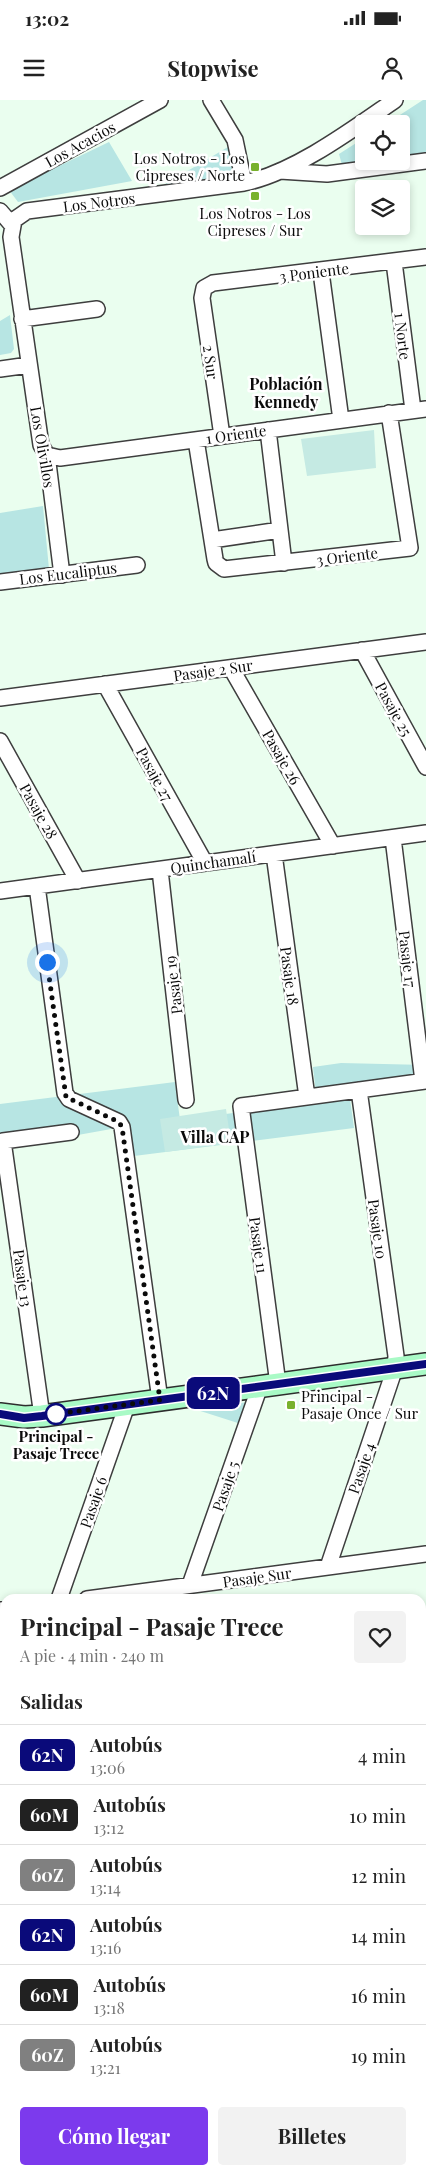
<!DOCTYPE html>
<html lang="es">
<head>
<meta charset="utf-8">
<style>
  :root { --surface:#fff; --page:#f2f2f2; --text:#222; --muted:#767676; --line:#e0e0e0; --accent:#7c3aed }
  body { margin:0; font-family:"Playfair Display",serif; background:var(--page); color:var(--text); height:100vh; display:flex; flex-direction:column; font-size:19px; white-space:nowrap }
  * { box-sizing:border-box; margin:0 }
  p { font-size:16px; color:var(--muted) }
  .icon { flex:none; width:28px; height:28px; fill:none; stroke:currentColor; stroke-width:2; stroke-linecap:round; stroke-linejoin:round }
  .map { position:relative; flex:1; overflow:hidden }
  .drawer { position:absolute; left:0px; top:1494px; width:426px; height:581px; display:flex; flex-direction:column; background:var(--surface); border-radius:15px 15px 0 0; box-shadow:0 2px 8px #0003 }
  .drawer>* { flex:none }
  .badge { padding:0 10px; border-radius:8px; font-size:18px; line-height:32px }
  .controls { position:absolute; left:355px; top:15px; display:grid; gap:10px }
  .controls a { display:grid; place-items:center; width:55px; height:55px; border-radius:5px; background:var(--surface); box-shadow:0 2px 8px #0003; font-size:25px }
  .you { position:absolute; width:25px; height:25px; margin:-12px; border:4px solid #fff; border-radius:50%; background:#1a73e8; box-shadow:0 0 0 8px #1a73e833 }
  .map>.badge { position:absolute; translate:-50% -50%; box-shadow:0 0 0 2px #fff }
  h2 { padding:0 20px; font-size:19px; line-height:45px }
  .round { display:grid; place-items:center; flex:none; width:52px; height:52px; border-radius:5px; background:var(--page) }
  .overview { display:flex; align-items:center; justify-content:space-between; height:85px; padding:0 20px }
  h1 { font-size:24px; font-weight:700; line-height:38px }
  .primary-button { display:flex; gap:10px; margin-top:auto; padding:10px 20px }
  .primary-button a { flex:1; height:58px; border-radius:5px; background:var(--accent); color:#fff; font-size:20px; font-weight:700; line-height:58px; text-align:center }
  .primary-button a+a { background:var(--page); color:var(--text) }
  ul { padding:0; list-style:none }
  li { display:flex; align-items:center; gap:15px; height:60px; padding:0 20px; border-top:1px solid var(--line) }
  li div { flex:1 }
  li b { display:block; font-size:19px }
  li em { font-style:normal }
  li .badge { min-width:55px; font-weight:700; text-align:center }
  .status { display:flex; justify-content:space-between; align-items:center; height:35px; padding:0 25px; background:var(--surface); direction:ltr }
  .status svg { height:14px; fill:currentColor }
  header { display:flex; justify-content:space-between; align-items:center; height:65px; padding:0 20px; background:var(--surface); font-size:22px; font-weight:700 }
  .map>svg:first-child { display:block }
  .green { fill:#b7e5e3 }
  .pitch { fill:#c5eae3 }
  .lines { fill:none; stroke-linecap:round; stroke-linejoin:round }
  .minor-casing { stroke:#3e3e3e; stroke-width:18 }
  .secondary-casing { stroke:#2d2d2d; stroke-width:24 }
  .minor { stroke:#fff; stroke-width:15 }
  .secondary { stroke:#a9fac6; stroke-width:21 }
  .rail { stroke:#79b12d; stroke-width:4 }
  .line-casing { stroke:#fff; stroke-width:11 }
  .line { stroke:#0a0a7a; stroke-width:8 }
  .walk { stroke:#0b0b0b; stroke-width:5; stroke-dasharray:0 9 }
  .poi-dot { fill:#79b12d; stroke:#fff; stroke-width:2 }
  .stop-dot { fill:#fff; stroke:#0a0a7a; stroke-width:2.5 }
  .labels { text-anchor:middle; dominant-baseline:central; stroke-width:5; stroke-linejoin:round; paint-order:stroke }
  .street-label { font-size:15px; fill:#0b0b0b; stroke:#fff }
  .poi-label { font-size:15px; fill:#0b0b0b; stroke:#fff; text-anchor:end }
  .stop-label { font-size:15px; font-weight:bold; fill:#0b0b0b; stroke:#fff }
  .neighbourhood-label { font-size:16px; font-weight:bold; fill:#0b0b0b; stroke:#fff }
</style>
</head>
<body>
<div class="status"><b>13:02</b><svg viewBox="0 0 49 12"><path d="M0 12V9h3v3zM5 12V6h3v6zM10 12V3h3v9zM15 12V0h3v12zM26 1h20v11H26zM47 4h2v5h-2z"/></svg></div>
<header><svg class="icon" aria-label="menu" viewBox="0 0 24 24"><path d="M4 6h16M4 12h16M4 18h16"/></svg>Stopwise<svg class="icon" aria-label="person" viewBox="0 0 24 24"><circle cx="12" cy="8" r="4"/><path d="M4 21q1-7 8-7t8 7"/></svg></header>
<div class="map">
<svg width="426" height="2074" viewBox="0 0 426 2074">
  <rect width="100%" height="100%" fill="#eafeef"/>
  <path class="green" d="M 423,0 L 426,0 L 426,53 L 401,56 L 401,24 L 386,24 Z
    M 364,38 L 364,61 L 366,61 L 342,65 L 339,54 Z
    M 109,42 L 132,81 L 18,102 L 9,90 Z
    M 228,47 L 239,81 L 162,86 Z
    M 10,215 L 14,249 L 11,253 L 0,255 L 0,221 Z
    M 43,406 L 49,469 L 0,476 L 0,413 Z
    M 341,963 L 426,965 L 426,987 L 350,999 L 354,1028 L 134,1056 L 128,1026 L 11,1047 L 9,1033 L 0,1034 L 0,1004 L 175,982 L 180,1020 L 317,1002 L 313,967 Z
    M 250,1302 L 241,1324 L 191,1308 Z
    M 426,1728 L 426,1751 L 421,1754 L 421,1731 Z"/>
  <path class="pitch" d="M 374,330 L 376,368 L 307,376 L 301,339 Z
    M 226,1009 L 231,1043 L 165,1052 L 160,1019 Z"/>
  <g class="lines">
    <g class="minor-casing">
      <path id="minor" d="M 211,0 L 235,40 L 244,83
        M 280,71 L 327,74 L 426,61
        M 0,88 L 160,0
        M 0,111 L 12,125
        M 394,162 L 413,310
        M 321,172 L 341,320
        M 22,219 L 97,209
        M 0,269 L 29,265
        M 268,330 L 284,463
        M 222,336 L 202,198 L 204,188 L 213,183 L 426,157
        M 196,340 L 215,459 L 216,463 L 224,469 L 410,448 L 389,313
        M 47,355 L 60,358 L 426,309
        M 212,440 L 280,430
        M 62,475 L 47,355 L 41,345 L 11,137 L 14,120 L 27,111 L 244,83 C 294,73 353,29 395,0
        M 0,482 L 137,465
        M 362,550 L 426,667
        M 231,568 L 333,746
        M 105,584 L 205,763
        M 0,598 L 426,542
        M 0,641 L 78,781
        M 393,738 L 423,981
        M 274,754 L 307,997
        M 160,770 L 186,1000
        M 37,786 L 65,993 L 69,999 L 119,1022 L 122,1027 L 160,1300
        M 0,791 L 426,733
        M 278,1284 L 241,1006 L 426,981
        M 42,1316 L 3,1041 L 71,1032
        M 328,1467 L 395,1268 L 396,1256 L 359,990
        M 190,1485 L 260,1286
        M 59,1499 L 127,1305
        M 87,1499 L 426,1454
        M 0,1510 L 5,1510
        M 0,1576 L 5,1576
        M 421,1601 L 426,1601
        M 0,1659 L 5,1659
        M 421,1711 L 426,1708
        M 0,1848 L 5,1845
        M 0,1858 L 5,1868
        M 0,1987 L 5,1984"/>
    </g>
    <g class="secondary-casing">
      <path id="secondary" d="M 0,1314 L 24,1317 L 42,1316 L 426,1264"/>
    </g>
    <use href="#minor" class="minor"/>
    <use href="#secondary" class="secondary"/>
    <path class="rail" d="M 421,1764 L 426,1761
      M 0,2040 L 5,2036"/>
  </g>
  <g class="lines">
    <g class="line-casing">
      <path id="line" d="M 0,1314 L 24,1318 L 42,1316 L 426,1264"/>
    </g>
    <use href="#line" class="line"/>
    <path class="walk" d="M 47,862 L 66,997 L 119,1022 L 122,1027 L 160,1300 L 56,1314"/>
  </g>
  <g class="poi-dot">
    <rect x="250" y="62" width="10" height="10" rx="2.5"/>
    <rect x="250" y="91" width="10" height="10" rx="2.5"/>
    <rect x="286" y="1300" width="10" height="10" rx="2.5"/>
  </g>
  <circle class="stop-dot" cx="56" cy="1314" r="10"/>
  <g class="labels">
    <g class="street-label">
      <text transform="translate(80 44) rotate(-29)">Los Acacios</text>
      <text transform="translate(99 102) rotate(-7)">Los Notros</text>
      <text transform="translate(314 172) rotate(-7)">3 Poniente</text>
      <text transform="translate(403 236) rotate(83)">1 Norte</text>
      <text transform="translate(211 262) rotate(82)">2 Sur</text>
      <text transform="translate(236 334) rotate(-8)">1 Oriente</text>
      <text transform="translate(43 347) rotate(80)">Los Olivillos</text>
      <text transform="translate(347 456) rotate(-7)">3 Oriente</text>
      <text transform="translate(68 473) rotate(-7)">Los Eucaliptus</text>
      <text transform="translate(213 570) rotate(-8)">Pasaje 2 Sur</text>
      <text transform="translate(394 609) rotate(61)">Pasaje 25</text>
      <text transform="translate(282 657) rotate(60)">Pasaje 26</text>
      <text transform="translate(155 674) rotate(61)">Pasaje 27</text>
      <text transform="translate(39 711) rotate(61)">Pasaje 28</text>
      <text transform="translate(213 762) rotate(-8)">Quinchamalí</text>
      <text transform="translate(408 859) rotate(83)">Pasaje 17</text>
      <text transform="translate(290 876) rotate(82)">Pasaje 18</text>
      <text transform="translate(173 885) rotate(-97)">Pasaje 19</text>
      <text transform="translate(378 1129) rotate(82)">Pasaje 10</text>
      <text transform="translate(259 1145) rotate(82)">Pasaje 11</text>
      <text transform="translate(23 1178) rotate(82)">Pasaje 13</text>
      <text transform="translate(361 1368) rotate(-71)">Pasaje 4</text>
      <text transform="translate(225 1386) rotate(-71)">Pasaje 5</text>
      <text transform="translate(93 1402) rotate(-71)">Pasaje 6</text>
      <text transform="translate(257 1477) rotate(-8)">Pasaje Sur</text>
    </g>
    <g class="poi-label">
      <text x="245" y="58">Los Notros - Los<tspan x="245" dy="17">Cipreses / Norte</tspan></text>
      <text x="255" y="113" text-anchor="middle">Los Notros - Los<tspan x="255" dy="17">Cipreses / Sur</tspan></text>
      <text x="301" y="1296" text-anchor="start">Principal -<tspan x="301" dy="17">Pasaje Once / Sur</tspan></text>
    </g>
    <g class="stop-label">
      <text x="56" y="1336">Principal -<tspan x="56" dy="17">Pasaje Trece</tspan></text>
    </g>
    <g class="neighbourhood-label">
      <text x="286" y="283">Población<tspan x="286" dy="18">Kennedy</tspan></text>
      <text x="215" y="1036">Villa CAP</text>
    </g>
  </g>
</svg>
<div class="controls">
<a><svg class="icon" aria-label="locate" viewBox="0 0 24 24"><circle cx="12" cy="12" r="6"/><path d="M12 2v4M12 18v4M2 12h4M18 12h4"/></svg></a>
<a><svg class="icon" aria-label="layers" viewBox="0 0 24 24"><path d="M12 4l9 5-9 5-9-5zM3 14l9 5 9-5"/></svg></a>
</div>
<div class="you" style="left:47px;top:862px"></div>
<b class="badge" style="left:213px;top:1293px;background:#0a0a7a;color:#fff">62N</b>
<section class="drawer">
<div class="overview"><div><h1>Principal - Pasaje Trece</h1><p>A pie · 4 min · 240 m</p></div><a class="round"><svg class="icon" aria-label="heart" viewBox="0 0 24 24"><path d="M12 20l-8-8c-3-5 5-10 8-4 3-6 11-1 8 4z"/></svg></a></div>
<h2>Salidas</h2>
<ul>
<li><span class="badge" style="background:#0a0a7a;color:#fff">62N</span><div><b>Autobús</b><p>13:06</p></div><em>4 min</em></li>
<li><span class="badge" style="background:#212121;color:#fff">60M</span><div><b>Autobús</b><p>13:12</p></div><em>10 min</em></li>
<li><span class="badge" style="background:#808080;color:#fff">60Z</span><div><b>Autobús</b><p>13:14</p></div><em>12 min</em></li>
<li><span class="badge" style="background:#0a0a7a;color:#fff">62N</span><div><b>Autobús</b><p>13:16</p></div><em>14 min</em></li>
<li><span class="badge" style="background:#212121;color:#fff">60M</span><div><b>Autobús</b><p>13:18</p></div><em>16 min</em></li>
<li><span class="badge" style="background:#808080;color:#fff">60Z</span><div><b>Autobús</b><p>13:21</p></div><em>19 min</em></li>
</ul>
<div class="primary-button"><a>Cómo llegar</a><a>Billetes</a></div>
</section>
</div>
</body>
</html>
